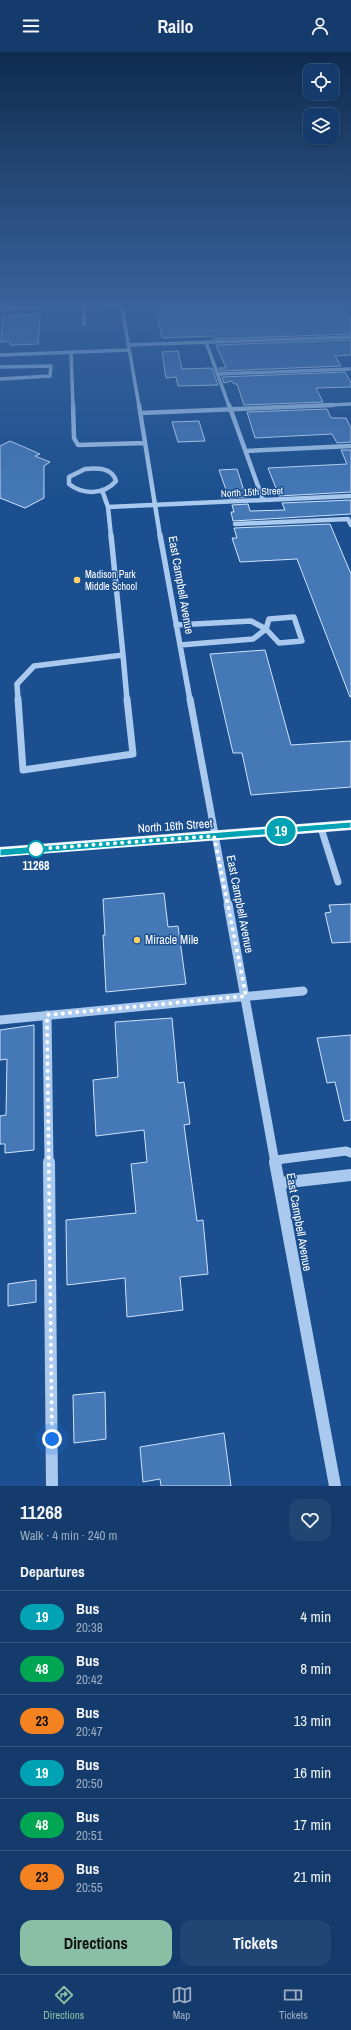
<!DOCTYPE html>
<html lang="en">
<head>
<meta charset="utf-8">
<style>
  :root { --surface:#143b6b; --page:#214673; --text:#f1f3f6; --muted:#9dadc1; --line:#33557e; --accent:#8abfa5 }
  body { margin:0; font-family:"Archivo Narrow",sans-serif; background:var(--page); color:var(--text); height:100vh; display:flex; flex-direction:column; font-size:15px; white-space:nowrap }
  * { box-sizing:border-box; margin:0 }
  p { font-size:13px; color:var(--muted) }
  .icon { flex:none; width:22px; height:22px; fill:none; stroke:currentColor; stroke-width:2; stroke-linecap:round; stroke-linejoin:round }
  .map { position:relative; height:1434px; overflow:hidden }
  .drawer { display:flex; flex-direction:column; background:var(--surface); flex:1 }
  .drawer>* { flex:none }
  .badge { padding:0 8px; border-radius:13px; font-size:14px; line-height:26px }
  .fabs { position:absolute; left:303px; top:12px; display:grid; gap:8px }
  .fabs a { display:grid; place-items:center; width:36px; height:36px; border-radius:8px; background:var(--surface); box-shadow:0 1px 3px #0004,0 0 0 1px var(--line); font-size:20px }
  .you { position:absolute; width:20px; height:20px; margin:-10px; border:3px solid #fff; border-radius:50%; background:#1a73e8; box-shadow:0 0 0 6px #1a73e833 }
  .map>.badge { position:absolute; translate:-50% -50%; box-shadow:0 0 0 2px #fff }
  h2 { padding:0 20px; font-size:15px; line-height:36px }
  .round { display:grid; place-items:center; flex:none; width:42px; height:42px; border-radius:12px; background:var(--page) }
  .headline { display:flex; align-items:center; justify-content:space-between; height:68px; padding:0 20px }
  h1 { font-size:19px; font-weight:700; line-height:30px }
  .primary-button { display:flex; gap:8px; margin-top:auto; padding:8px 20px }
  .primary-button a { flex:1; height:46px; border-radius:12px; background:var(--accent); color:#111; font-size:16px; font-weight:700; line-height:46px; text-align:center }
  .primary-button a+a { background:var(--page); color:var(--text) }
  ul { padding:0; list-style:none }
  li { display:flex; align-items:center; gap:12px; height:52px; padding:0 20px; border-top:1px solid var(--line) }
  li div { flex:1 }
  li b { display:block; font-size:15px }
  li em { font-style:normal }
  li .badge { min-width:44px; font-weight:700; text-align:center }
  header { display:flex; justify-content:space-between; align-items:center; height:52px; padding:0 20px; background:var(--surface); font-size:18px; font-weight:700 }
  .tabs { display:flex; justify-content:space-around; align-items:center; height:56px; border-top:1px solid var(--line); background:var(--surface); font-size:11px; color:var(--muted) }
  .tabs a { display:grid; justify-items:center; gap:2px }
  .tabs .selected { color:var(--accent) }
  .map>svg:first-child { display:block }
  .building { fill:#4478b7; stroke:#cfe3fa }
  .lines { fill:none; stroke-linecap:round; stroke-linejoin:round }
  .minor-far5 { stroke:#a9c9ee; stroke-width:3.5 }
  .minor-far4 { stroke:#a9c9ee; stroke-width:4.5 }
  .minor-far3 { stroke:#a9c9ee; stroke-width:5.5 }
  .minor-far2 { stroke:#a9c9ee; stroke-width:7 }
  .minor-far1 { stroke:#a9c9ee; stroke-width:9 }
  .minor { stroke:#a9c9ee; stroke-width:12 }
  .major { stroke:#f0f6ff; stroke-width:10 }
  .line { fill:#00a3b4; stroke:#fff }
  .walk { stroke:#fff; stroke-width:4; stroke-dasharray:0 7.2 }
  .poi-dot { fill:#ffd166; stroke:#1b4f8f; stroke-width:1.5 }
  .stop-dot { fill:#fff; stroke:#00a3b4; stroke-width:2 }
  .labels { text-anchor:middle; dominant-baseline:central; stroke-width:3; stroke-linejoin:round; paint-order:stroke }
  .far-street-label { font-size:10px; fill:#fff; stroke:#1b4f8f }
  .far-poi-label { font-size:10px; fill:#fff; stroke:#1b4f8f; text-anchor:start }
  .street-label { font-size:12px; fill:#fff; stroke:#1b4f8f }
  .stop-label { font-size:12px; font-weight:bold; fill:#fff; stroke:#1b4f8f }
  .poi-label { font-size:12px; fill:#fff; stroke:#1b4f8f; text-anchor:start }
</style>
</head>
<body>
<header><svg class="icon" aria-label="menu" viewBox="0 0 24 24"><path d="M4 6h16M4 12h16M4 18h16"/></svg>Railo<svg class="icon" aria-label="person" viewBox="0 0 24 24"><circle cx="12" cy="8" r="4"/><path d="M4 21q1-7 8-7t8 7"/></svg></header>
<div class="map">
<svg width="351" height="1434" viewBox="0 0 351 1434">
  <rect width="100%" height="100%" fill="#1b4f8f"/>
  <path class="building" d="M 154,250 L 339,250 L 351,268 L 351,282 L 214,287 L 213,284 L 162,286 Z
    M 40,263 L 38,292 L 10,293 L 10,289 L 1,290 L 3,264 Z
    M 351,288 L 351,303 L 335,304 L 341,314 L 220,319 L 219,316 L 226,316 L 216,293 Z
    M 178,299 L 182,317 L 212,316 L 218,333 L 178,334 L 176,325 L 166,326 L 162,300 Z
    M 345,320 L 351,331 L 351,335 L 316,336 L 323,350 L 244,353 L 237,332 L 234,332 L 232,329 L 224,331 L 222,325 Z
    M 327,357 L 331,366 L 346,366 L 351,376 L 351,390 L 337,391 L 332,382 L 255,386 L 247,360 Z
    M 199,369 L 205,389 L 178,390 L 172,370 Z
    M 10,389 L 40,402 L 35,404 L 50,410 L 44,414 L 44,446 L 25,456 L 0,446 L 0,394 Z
    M 341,398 L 351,398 L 351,440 L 279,444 L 268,416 L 347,412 Z
    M 237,417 L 246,445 L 229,446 L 219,418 Z
    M 351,448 L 351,462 L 233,469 L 231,460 L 234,460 L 232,453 L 248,452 L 250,459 L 285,458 L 282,451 Z
    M 330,472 L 351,522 L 351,645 L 350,645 L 297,507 L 240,510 L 232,486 L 237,486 L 234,476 Z
    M 265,598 L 291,693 L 351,689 L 351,735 L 251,743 L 242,701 L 233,701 L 210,602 Z
    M 164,841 L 168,875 L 178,874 L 186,932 L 106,940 L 103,883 L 105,883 L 103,847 Z
    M 351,852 L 351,890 L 332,891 L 325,861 L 331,860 L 329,853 Z
    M 172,966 L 178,1031 L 184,1030 L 190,1072 L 184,1073 L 197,1169 L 203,1168 L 208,1222 L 180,1225 L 183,1258 L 127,1265 L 125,1226 L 67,1233 L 66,1168 L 136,1161 L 131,1112 L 147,1110 L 144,1078 L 96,1084 L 93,1028 L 118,1025 L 115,970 Z
    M 34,973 L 34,1098 L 5,1101 L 5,1092 L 0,1092 L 0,1064 L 6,1063 L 7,1007 L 0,1008 L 0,978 Z
    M 351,983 L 351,1068 L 344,1069 L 335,1030 L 327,1031 L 317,986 Z
    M 36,1228 L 36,1250 L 8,1254 L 8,1232 Z
    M 105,1340 L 106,1387 L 74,1391 L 73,1343 Z
    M 224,1381 L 231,1434 L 161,1434 L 160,1427 L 143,1430 L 140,1395 Z"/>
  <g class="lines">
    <path class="minor-far5" d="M 121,250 L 139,354
      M 84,254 L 84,272
      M 0,257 L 121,253
      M 206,290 L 229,354
      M 128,293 L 351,285
      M 71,300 L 73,354
      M 0,303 L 129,298
      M 0,315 L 51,314 L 50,324 L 0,327
      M 218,322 L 351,317
      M 310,354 L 351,352"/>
    <path class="minor-far4" d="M 73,353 L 74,386 L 78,393 L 145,391
      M 139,353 L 160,484
      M 229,353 L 263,448
      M 141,361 L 333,353
      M 246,399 L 351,394
      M 85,417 C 97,416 112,415 116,429 C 104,443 83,443 69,432 L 69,425 Z
      M 102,438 L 108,455 L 111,484
      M 108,455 L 351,444
      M 235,472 L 348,467 L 351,473"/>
    <path class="minor-far3" d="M 111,483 L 123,603
      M 160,483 L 190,648
      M 294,565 L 302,589 L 279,591 L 266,577 L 269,567 Z
      M 176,573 L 251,569 L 266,577
      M 180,593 L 253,587 L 266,577
      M 123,603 L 127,648
      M 18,648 L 17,632 L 34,614 L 123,603"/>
    <path class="minor-far2" d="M 18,647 L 23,718 L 133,702 L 127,647
      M 190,647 L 228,853
      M 321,776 L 338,830"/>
    <path class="minor-far1" d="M 228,852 L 275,1111
      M 47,963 L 49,1111
      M 0,968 L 303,939
      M 276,1108 L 346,1099 L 351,1101"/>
    <path class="minor" d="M 49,1110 L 52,1434
      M 275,1110 L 335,1434
      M 280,1131 L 351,1123"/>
    <path class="major" d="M 0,800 L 351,773"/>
  </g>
  <linearGradient id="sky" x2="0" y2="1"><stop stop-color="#0f2b4f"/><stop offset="0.56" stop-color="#39639b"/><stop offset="1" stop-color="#39639b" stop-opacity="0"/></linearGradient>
  <rect width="351" height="450" fill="url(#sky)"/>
  <path class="line" d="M 351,770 L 351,776 L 0,804 L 0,797 Z"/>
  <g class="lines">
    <path class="walk" d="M 36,797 L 214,784 L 246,944 L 47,963 L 52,1387"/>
  </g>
  <g class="poi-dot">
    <circle cx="77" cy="528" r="4"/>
    <circle cx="137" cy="888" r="4"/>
  </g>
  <circle class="stop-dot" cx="36" cy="797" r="8"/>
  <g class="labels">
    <g class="far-street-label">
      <text transform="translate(252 440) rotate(-3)">North 15th Street</text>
    </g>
    <g class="far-poi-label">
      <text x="85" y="522">Madison Park<tspan x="85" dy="12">Middle School</tspan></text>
    </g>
    <g class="street-label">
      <text transform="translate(181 533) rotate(80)">East Campbell Avenue</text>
      <text transform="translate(175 774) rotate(-4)">North 16th Street</text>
      <text transform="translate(240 852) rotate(79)">East Campbell Avenue</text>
      <text transform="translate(299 1170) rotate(80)">East Campbell Avenue</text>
    </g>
    <g class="stop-label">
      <text x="36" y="814">11268</text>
    </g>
    <g class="poi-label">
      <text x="145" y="888">Miracle Mile</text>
    </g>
  </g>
</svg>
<div class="fabs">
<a><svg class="icon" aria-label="locate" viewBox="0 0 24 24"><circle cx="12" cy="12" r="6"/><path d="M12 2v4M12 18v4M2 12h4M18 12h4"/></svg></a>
<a><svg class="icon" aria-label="layers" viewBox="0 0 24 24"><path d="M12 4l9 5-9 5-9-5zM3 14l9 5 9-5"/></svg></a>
</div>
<div class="you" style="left:52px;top:1387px"></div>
<b class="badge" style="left:281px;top:779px;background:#00a3b4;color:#fff">19</b>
</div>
<section class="drawer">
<div class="headline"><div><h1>11268</h1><p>Walk · 4 min · 240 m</p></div><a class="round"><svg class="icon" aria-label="heart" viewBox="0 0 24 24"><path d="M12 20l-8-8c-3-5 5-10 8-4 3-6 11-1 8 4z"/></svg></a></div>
<h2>Departures</h2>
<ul>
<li><span class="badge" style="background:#00a3b4;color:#fff">19</span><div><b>Bus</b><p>20:38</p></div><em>4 min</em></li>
<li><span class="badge" style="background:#00a651;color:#fff">48</span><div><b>Bus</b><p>20:42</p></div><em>8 min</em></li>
<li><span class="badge" style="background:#f58220;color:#111">23</span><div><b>Bus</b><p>20:47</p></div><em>13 min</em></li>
<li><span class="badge" style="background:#00a3b4;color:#fff">19</span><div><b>Bus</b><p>20:50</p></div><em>16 min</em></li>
<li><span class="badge" style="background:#00a651;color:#fff">48</span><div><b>Bus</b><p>20:51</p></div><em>17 min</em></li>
<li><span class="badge" style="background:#f58220;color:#111">23</span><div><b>Bus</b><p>20:55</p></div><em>21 min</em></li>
</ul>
<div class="primary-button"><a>Directions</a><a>Tickets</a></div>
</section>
<nav class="tabs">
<a class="selected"><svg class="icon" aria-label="directions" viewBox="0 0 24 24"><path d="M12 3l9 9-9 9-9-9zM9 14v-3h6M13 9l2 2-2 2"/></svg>Directions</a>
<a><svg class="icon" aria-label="map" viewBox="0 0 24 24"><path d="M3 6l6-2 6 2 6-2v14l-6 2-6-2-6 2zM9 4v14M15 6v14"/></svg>Map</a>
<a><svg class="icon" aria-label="tickets" viewBox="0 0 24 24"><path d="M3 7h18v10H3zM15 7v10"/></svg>Tickets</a>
</nav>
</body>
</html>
